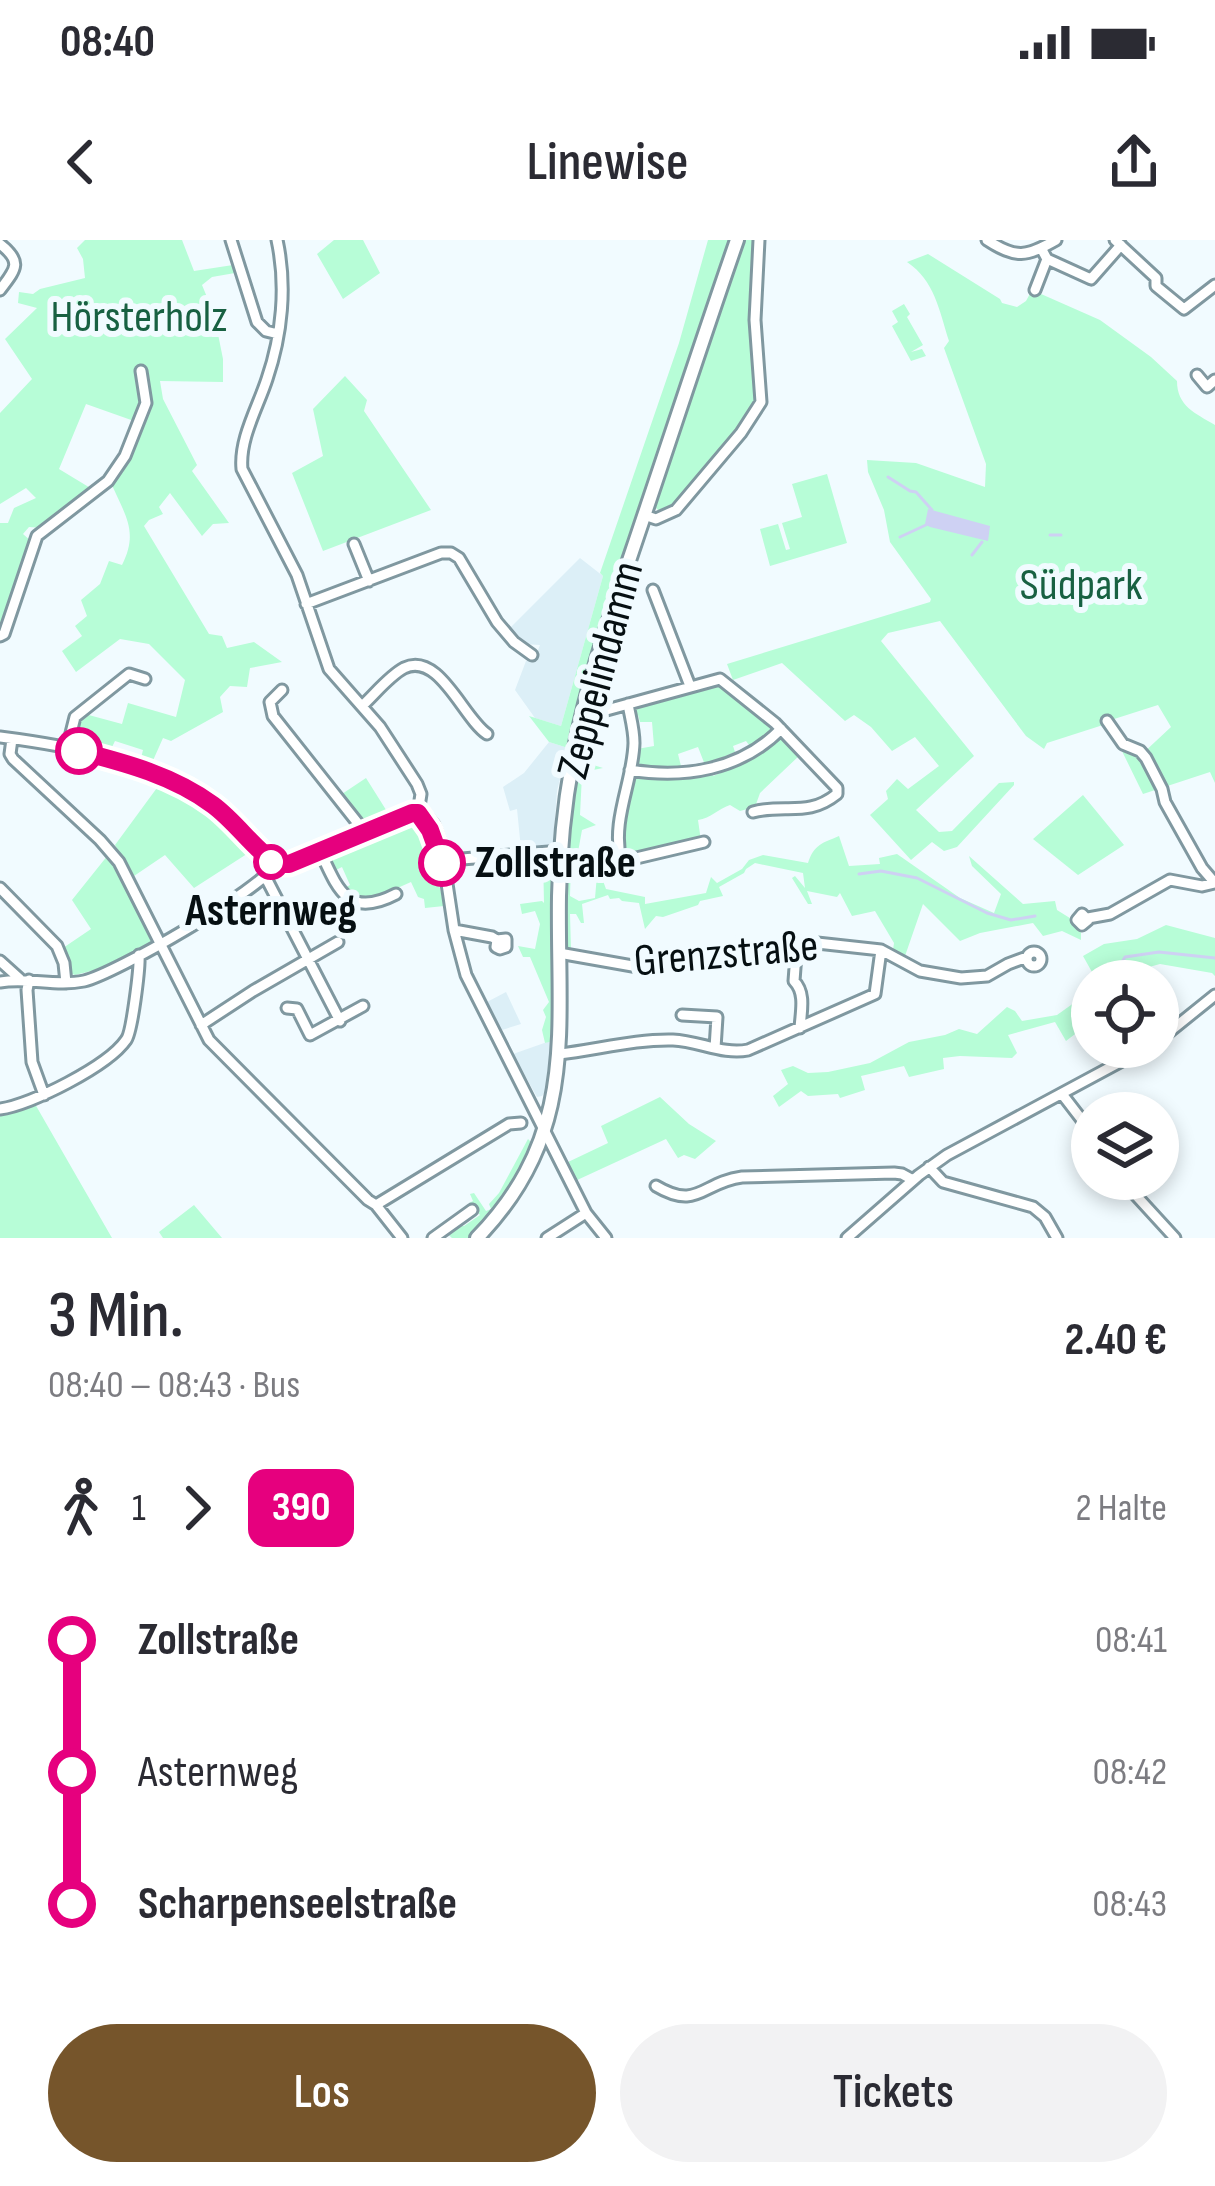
<!DOCTYPE html>
<html lang="de">
<head>
<meta charset="utf-8">
<style>
  :root { --surface:#fff; --page:#f2f2f3; --text:#2b2b33; --muted:#7c7c81; --accent:#76552b }
  body { margin:0; font-family:"Sofia Sans Condensed",sans-serif; background:var(--page); color:var(--text); height:100vh; display:flex; flex-direction:column; font-size:45px; white-space:nowrap }
  * { box-sizing:border-box; margin:0 }
  p { font-size:39px; color:var(--muted) }
  .icon { flex:none; width:66px; height:66px; fill:none; stroke:currentColor; stroke-width:2; stroke-linecap:round; stroke-linejoin:round }
  .map { position:relative; height:998px; overflow:hidden }
  .side { display:flex; flex-direction:column; background:var(--surface); flex:1 }
  .side>* { flex:none }
  .badge { padding:0 24px; border-radius:18px; font-size:42px; line-height:78px }
  .tools { position:absolute; left:1071px; top:720px; display:grid; gap:24px }
  .tools a { display:grid; place-items:center; width:108px; height:108px; border-radius:50%; background:var(--surface); box-shadow:0 6px 18px #0003; font-size:60px }
  .map>.badge { position:absolute; translate:-50% -50%; box-shadow:0 0 0 6px #fff }
  .legs { display:flex; align-items:center; gap:18px; height:132px; padding:0 48px; font-size:39px }
  .legs p { margin-inline-start:auto }
  .head { display:flex; align-items:center; justify-content:space-between; height:204px; padding:0 48px }
  h1 { font-size:66px; font-weight:600; line-height:90px }
  .cta { display:flex; gap:24px; margin-top:auto; padding:24px 48px }
  .cta a { flex:1; height:138px; border-radius:72px; background:var(--accent); color:#fff; font-size:48px; font-weight:600; line-height:138px; text-align:center }
  .cta a+a { background:var(--page); color:var(--text) }
  ul { padding:0 48px; list-style:none }
  li { display:flex; align-items:center; gap:42px; height:132px; font-size:45px }
  li i { display:grid; place-items:center; width:18px; height:100%; margin:0 15px; background:currentColor }
  li i::after { content:''; width:30px; height:30px; margin:-15px; border:9px solid; border-radius:50%; background:var(--surface) }
  li p { margin-inline-start:auto }
  li:first-child i { background:linear-gradient(#0000 50%,currentColor 0) }
  li:last-child i { background:linear-gradient(currentColor 50%,#0000 0) }
  .status { display:flex; justify-content:space-between; align-items:center; height:84px; padding:0 60px; background:var(--surface); direction:ltr }
  .status svg { height:33px; fill:currentColor }
  header { display:flex; justify-content:space-between; align-items:center; height:156px; padding:0 48px; background:var(--surface); font-size:54px; font-weight:600 }
  .map>svg:first-child { display:block }
  .built { fill:#dceff7 }
  .green { fill:#b7fdd7 }
  .water { fill:#ced1f3 }
  .lines { fill:none; stroke-linecap:round; stroke-linejoin:round }
  .stream { stroke:#ced1f3; stroke-width:3 }
  .minor-casing { stroke:#8098a0; stroke-width:15 }
  .major-casing { stroke:#8098a0; stroke-width:18 }
  .minor { stroke:#fff; stroke-width:9 }
  .major { stroke:#fff; stroke-width:12 }
  .line-1-casing { stroke:#fff; stroke-width:27 }
  .line-1 { stroke:#e6007e; stroke-width:18 }
  .stop-1-dot { fill:#fff; stroke:#e6007e; stroke-width:6 }
  .labels { text-anchor:middle; dominant-baseline:central; stroke-width:12; stroke-linejoin:round; paint-order:stroke }
  .park-label { font-size:45px; fill:#186142; stroke:#f1fbff }
  .street-label { font-size:45px; fill:#060f12; stroke:#f1fbff }
  .stop-label { font-size:45px; font-weight:bold; fill:#060f12; stroke:#f1fbff; text-anchor:start }
</style>
</head>
<body>
<div class="status"><b>08:40</b><svg viewBox="0 0 49 12"><path d="M0 12V9h3v3zM5 12V6h3v6zM10 12V3h3v9zM15 12V0h3v12zM26 1h20v11H26zM47 4h2v5h-2z"/></svg></div>
<header><svg class="icon" aria-label="back" viewBox="0 0 24 24"><path d="M15 5l-7 7 7 7"/></svg>Linewise<svg class="icon" aria-label="share" viewBox="0 0 24 24"><path d="M12 15V3M7 8l5-5 5 5M5 13v7h14v-7"/></svg></header>
<div class="map">
<svg width="1215" height="998" viewBox="0 0 1215 998">
  <rect width="100%" height="100%" fill="#f1fbff"/>
  <path class="built" d="M 580,318 L 603,336 L 561,486 L 535,478 L 515,450 L 526,421 L 535,418 L 540,405 L 523,404 L 509,389 Z
    M 549,502 L 568,508 L 557,551 L 553,606 L 521,609 L 517,569 L 510,571 L 503,547 L 524,533 Z
    M 506,752 L 521,784 L 502,790 L 487,762 Z
    M 550,801 L 551,820 L 546,850 L 542,856 L 537,857 L 513,814 Z"/>
  <path class="green" d="M 85,0 L 182,0 L 194,31 L 233,25 L 235,33 L 212,37 L 202,45 L 214,74 L 223,119 L 223,142 L 160,141 L 163,159 L 197,225 L 192,231 L 229,283 L 213,284 L 202,296 L 170,253 L 159,267 L 163,274 L 149,280 L 144,286 L 209,394 L 222,396 L 227,408 L 254,402 L 282,422 L 250,428 L 247,447 L 230,446 L 220,457 L 223,472 L 171,501 L 163,498 L 151,525 L 140,522 L 143,510 L 115,501 L 110,511 L 72,501 L 78,479 L 85,474 L 122,484 L 128,463 L 176,477 L 185,440 L 149,404 L 120,399 L 76,432 L 62,411 L 82,396 L 75,386 L 87,376 L 81,360 L 100,344 L 109,321 L 122,325 C 139,292 125,275 111,243 L 134,181 L 86,164 L 59,229 L 92,249 L 43,288 L 29,287 L 23,294 L 32,302 L 0,393 L 0,283 L 8,283 L 14,268 L 36,258 L 26,248 L 0,264 L 0,173 L 32,139 L 5,99 L 37,68 L 18,63 L 19,52 L 33,54 L 40,49 L 85,38 L 83,19 L 77,8 Z
    M 334,0 L 363,0 L 380,33 L 343,59 L 317,14 Z
    M 708,0 L 730,0 L 597,402 L 568,508 L 549,502 L 529,476 L 561,486 L 603,336 L 600,333 L 679,103 Z
    M 742,0 L 757,0 L 759,158 C 742,193 693,249 663,275 L 655,267 L 654,260 Z
    M 928,14 L 1000,59 L 1002,63 L 1017,67 L 1026,61 L 1032,50 L 1100,80 L 1151,117 L 1177,141 C 1177,166 1195,173 1215,185 L 1215,543 L 1210,532 L 1143,554 L 1120,507 L 1141,515 L 1171,487 L 1158,465 L 1111,480 L 1102,479 L 1103,485 L 1047,503 L 1044,509 L 1026,496 L 940,381 L 888,393 L 881,401 L 974,516 L 916,570 L 939,592 L 952,591 L 999,543 L 1014,542 L 1014,545 L 957,607 L 944,611 L 932,602 L 911,620 L 870,575 L 888,559 L 886,551 L 897,539 L 908,549 L 939,526 L 915,497 L 892,511 L 871,487 L 854,475 L 845,481 L 782,423 L 733,440 L 727,424 L 930,362 L 931,359 L 890,302 L 884,270 L 868,232 L 867,220 L 916,223 L 985,247 L 986,224 L 944,108 L 949,101 C 939,70 935,41 907,22 Z
    M 904,64 L 910,74 L 907,77 L 923,105 L 911,112 L 922,109 L 926,116 L 911,121 L 892,86 L 898,82 L 892,71 Z
    M 345,136 L 367,160 L 364,171 L 431,270 L 323,311 L 292,233 L 323,216 L 313,169 Z
    M 827,234 L 847,303 L 770,326 L 760,289 L 778,284 L 786,310 L 790,309 L 782,283 L 802,277 L 792,244 Z
    M 718,443 L 772,487 L 770,494 L 756,504 L 749,505 L 746,501 L 733,506 L 735,512 L 705,525 L 698,507 L 678,514 L 682,530 L 636,525 L 637,509 L 654,506 L 652,482 L 640,482 L 638,475 L 634,476 L 633,467 Z
    M 782,494 L 801,514 L 760,553 L 755,567 L 740,571 L 730,565 C 718,569 711,578 698,580 L 701,601 L 632,614 L 627,614 C 617,592 629,559 633,535 L 710,531 L 713,536 L 740,525 L 740,520 Z
    M 581,508 L 591,508 L 590,524 L 603,528 L 588,531 L 582,535 L 580,575 L 596,585 L 582,590 L 578,612 L 583,616 L 583,623 L 571,623 L 570,656 L 579,661 L 595,658 L 597,635 L 609,627 L 612,632 L 602,638 L 606,649 L 645,657 L 645,664 L 706,653 L 711,637 L 717,643 L 742,629 L 749,620 L 763,615 L 808,623 C 814,604 823,603 839,596 L 849,626 L 880,624 L 879,618 L 897,614 L 960,658 L 994,673 L 1001,654 L 972,626 L 969,616 L 1023,664 L 1055,661 L 1057,670 L 1073,680 L 1081,690 L 1081,700 L 1062,691 L 1043,696 L 1033,683 L 980,693 L 960,701 L 923,664 L 905,716 L 893,710 L 894,703 L 875,671 L 852,676 L 840,653 L 837,657 L 807,651 L 812,664 L 808,664 L 792,638 L 795,636 L 805,648 L 803,633 L 755,623 L 746,629 L 744,633 L 719,647 L 723,656 L 700,661 L 698,665 L 663,677 L 656,676 L 645,689 L 639,663 L 622,661 L 619,658 L 610,659 L 608,655 L 582,664 L 584,683 L 581,683 L 576,674 L 570,674 L 571,710 L 566,710 C 567,642 568,575 581,508 Z
    M 366,538 L 388,573 L 365,582 L 339,556 Z
    M 162,541 C 197,560 224,582 253,610 L 194,648 L 165,615 L 134,636 L 115,605 Z
    M 1083,555 L 1124,605 L 1078,635 L 1033,599 Z
    M 415,582 L 422,585 L 431,609 L 444,666 L 425,668 L 424,659 L 418,657 L 411,642 L 366,662 L 343,649 L 350,645 L 342,627 L 334,631 L 327,616 L 394,587 Z
    M 108,615 L 153,701 L 99,729 L 75,735 L 72,734 L 63,708 L 91,689 L 72,660 Z
    M 553,615 L 553,801 L 545,803 L 542,790 L 546,777 L 543,770 L 549,762 L 530,717 L 523,717 L 518,706 L 535,709 L 540,684 L 535,671 L 522,674 L 520,664 L 542,661 L 544,663 L 543,616 Z
    M 1166,685 L 1215,698 L 1215,736 L 1212,733 L 1160,724 L 1142,729 L 1137,741 L 1097,741 L 1083,716 L 1104,704 L 1137,699 Z
    M 1092,750 L 1092,781 L 1066,801 L 1055,782 L 1008,795 L 1017,813 L 1012,818 L 960,816 L 943,818 L 944,829 L 909,837 L 904,826 L 861,836 L 865,850 L 840,858 L 838,854 L 808,856 L 801,851 L 779,867 L 773,856 L 788,844 L 781,830 L 793,826 L 808,833 L 828,832 L 870,823 L 909,802 L 945,795 L 959,789 L 977,794 L 1007,767 L 1015,771 L 1022,781 L 1057,775 Z
    M 660,857 L 689,884 L 716,901 L 695,919 L 684,915 L 678,918 L 666,899 L 575,941 L 566,923 L 608,903 L 601,886 Z
    M 35,864 L 112,998 L 0,998 L 0,872 Z
    M 528,899 L 533,904 C 520,942 497,970 469,998 L 452,998 L 444,991 L 453,986 L 464,986 L 480,975 L 469,963 L 473,961 L 470,954 L 474,953 L 486,971 L 491,969 L 489,964 L 499,953 Z
    M 194,965 L 222,998 L 163,998 L 159,992 Z"/>
  <path class="water" d="M 928,269 L 990,286 L 988,301 L 930,287 L 925,284 Z"/>
  <g class="lines">
    <path class="stream" d="M 888,237 L 910,251 L 916,252 L 932,270
      M 1050,295 L 1061,295
      M 900,297 L 928,284
      M 972,315 L 982,302
      M 859,634 L 881,631 L 917,638 L 987,673 L 1011,680 L 1035,676
      M 1111,741 L 1125,717 L 1159,712 L 1215,718"/>
    <g class="minor-casing">
      <path id="minor" d="M 231,0 L 257,82 L 266,91 L 278,94
        M 277,0 C 287,46 282,95 267,139 C 258,167 239,199 242,229 L 297,335 L 329,429 L 380,487 L 417,544 L 421,554 L 418,573
        M 987,0 C 1016,19 1026,17 1056,0
        M 1115,0 L 1156,38 L 1156,46 L 1184,69 L 1215,45
        M 0,4 C 23,22 16,29 0,50
        M 1041,8 L 1047,19 L 1091,39 L 1121,5
        M 1035,50 L 1047,19
        M 1197,135 L 1207,147 L 1215,140
        M 644,275 L 656,279 L 676,270 L 741,193 L 761,162 L 755,80 L 759,0
        M 354,304 L 369,341
        M 653,350 L 690,446
        M 306,364 L 441,313 L 451,313 L 459,318 L 497,382 L 514,402 L 532,415
        M 0,396 L 4,394 L 37,296 L 108,241 L 125,216 L 146,163 L 141,131
        M 282,450 L 270,462 L 273,476 L 364,591
        M 362,466 C 375,454 389,436 404,428 C 439,411 463,478 487,494
        M 583,472 L 592,474 L 720,439 L 775,483 L 837,548 L 837,554 C 807,578 786,563 753,572
        M 1107,481 L 1123,504 L 1140,511 L 1146,518 L 1162,549 L 1165,562 L 1202,628 L 1215,643
        M 0,497 C 70,506 148,520 207,561 C 233,579 251,607 276,624
        M 12,499 L 10,514 L 13,519 L 100,600 L 119,622 L 209,800 L 368,960 L 376,965 L 402,998
        M 67,509 L 75,477 L 129,434 L 145,439
        M 630,530 C 684,539 741,530 781,489
        M 418,573 L 425,574 L 434,585 L 441,604 L 454,690 L 466,735 L 586,973 L 606,998
        M 320,611 C 338,650 348,679 396,654
        M 441,619 L 462,619 L 561,611
        M 621,620 C 611,580 633,542 634,503 C 634,489 630,476 628,464
        M 276,624 L 289,624 L 402,575 L 418,573
        M 611,624 L 704,602
        M 266,638 L 340,781
        M 0,648 L 57,706 L 64,723 L 66,743
        M 1082,674 L 1088,680 L 1082,685 L 1077,680 Z
        M 1088,678 L 1110,674 L 1170,640 L 1202,646 L 1214,643
        M 454,690 L 492,697 L 497,700 L 496,707 L 500,709 L 506,707 L 506,699 L 497,700
        M 797,701 L 794,741 C 806,753 801,772 800,788
        M1027 719a7 7 0 1 1 14 0a7 7 0 1 1-14 0Z
        M 559,713 L 655,730 L 752,706 L 808,702 L 881,710 L 920,731 L 961,738 L 987,736 L 1008,724 L 1027,717
        M 0,721 L 20,739
        M 29,740 L 27,750 L 32,822 L 44,855
        M 0,742 C 28,737 56,747 84,741 C 115,734 262,649 276,624
        M 287,768 L 297,769 L 310,795 L 363,766
        M 682,775 L 717,777 L 715,808
        M 201,785 L 253,751 L 338,702
        M 1158,801 L 1215,755
        M 559,814 C 596,810 635,799 673,800 C 699,801 723,815 748,810 L 875,754 L 881,710
        M 1062,854 L 1092,893
        M 0,869 C 31,865 108,826 126,800 C 132,793 140,727 139,715
        M 929,927 L 943,942 L 1033,967 L 1045,977 L 1057,998
        M 1121,939 L 1175,998
        M 656,946 C 698,971 702,942 742,937 L 894,933 L 902,934 L 913,940
        M 376,965 L 509,884 L 521,883
        M 433,998 L 472,970
        M 547,998 L 586,973
        M 847,998 L 919,935 L 947,915 L 1148,807"/>
    </g>
    <g class="major-casing">
      <path id="major" d="M 477,998 C 579,893 557,790 559,656 C 560,598 567,541 580,485 C 596,414 621,345 644,276 C 675,184 705,92 737,0"/>
    </g>
    <use href="#minor" class="minor"/>
    <use href="#major" class="major"/>
  </g>
  <g class="lines">
    <g class="line-1-casing">
      <path id="line-1" d="M 79,511 C 126,523 174,536 213,565 C 236,582 253,608 276,624 L 289,624 L 412,573 L 418,573 L 430,590 L 442,623"/>
    </g>
    <use href="#line-1" class="line-1"/>
  </g>
  <g class="stop-1-dot">
    <circle cx="79" cy="511" r="21"/>
    <circle cx="271" cy="622" r="15"/>
    <circle cx="442" cy="623" r="21"/>
  </g>
  <g class="labels">
    <g class="park-label">
      <text x="139" y="77">Hörsterholz</text>
      <text x="1081" y="345">Südpark</text>
    </g>
    <g class="street-label">
      <text transform="translate(601 430) rotate(-75)">Zeppelindamm</text>
      <text transform="translate(726 714) rotate(-5)">Grenzstraße</text>
    </g>
    <g class="stop-label">
      <text x="475" y="623">Zollstraße</text>
      <text x="271" y="671" text-anchor="middle">Asternweg</text>
    </g>
  </g>
</svg>
<div class="tools">
<a><svg class="icon" aria-label="locate" viewBox="0 0 24 24"><circle cx="12" cy="12" r="6"/><path d="M12 2v4M12 18v4M2 12h4M18 12h4"/></svg></a>
<a><svg class="icon" aria-label="layers" viewBox="0 0 24 24"><path d="M12 4l9 5-9 5-9-5zM3 14l9 5 9-5"/></svg></a>
</div>
</div>
<section class="side">
<div class="head"><div><h1>3 Min.</h1><p>08:40 – 08:43 · Bus</p></div><b>2.40 €</b></div>
<div class="legs"><svg class="icon" aria-label="walk" viewBox="0 0 24 24"><circle cx="13" cy="4" r="2"/><path d="M13 8l-2 6 4 7M11 14l-3 7M7 12l3-4h3l4 4"/></svg>1<svg class="icon" aria-label="forward" viewBox="0 0 24 24"><path d="M9 5l7 7-7 7"/></svg><b class="badge" style="background:#e6007e;color:#fff">390</b><p>2 Halte</p></div>
<ul>
<li><i style="color:#e6007e"></i><b>Zollstraße</b><p>08:41</p></li>
<li><i style="color:#e6007e"></i><span>Asternweg</span><p>08:42</p></li>
<li><i style="color:#e6007e"></i><b>Scharpenseelstraße</b><p>08:43</p></li>
</ul>
<div class="cta"><a>Los</a><a>Tickets</a></div>
</section>
</body>
</html>
